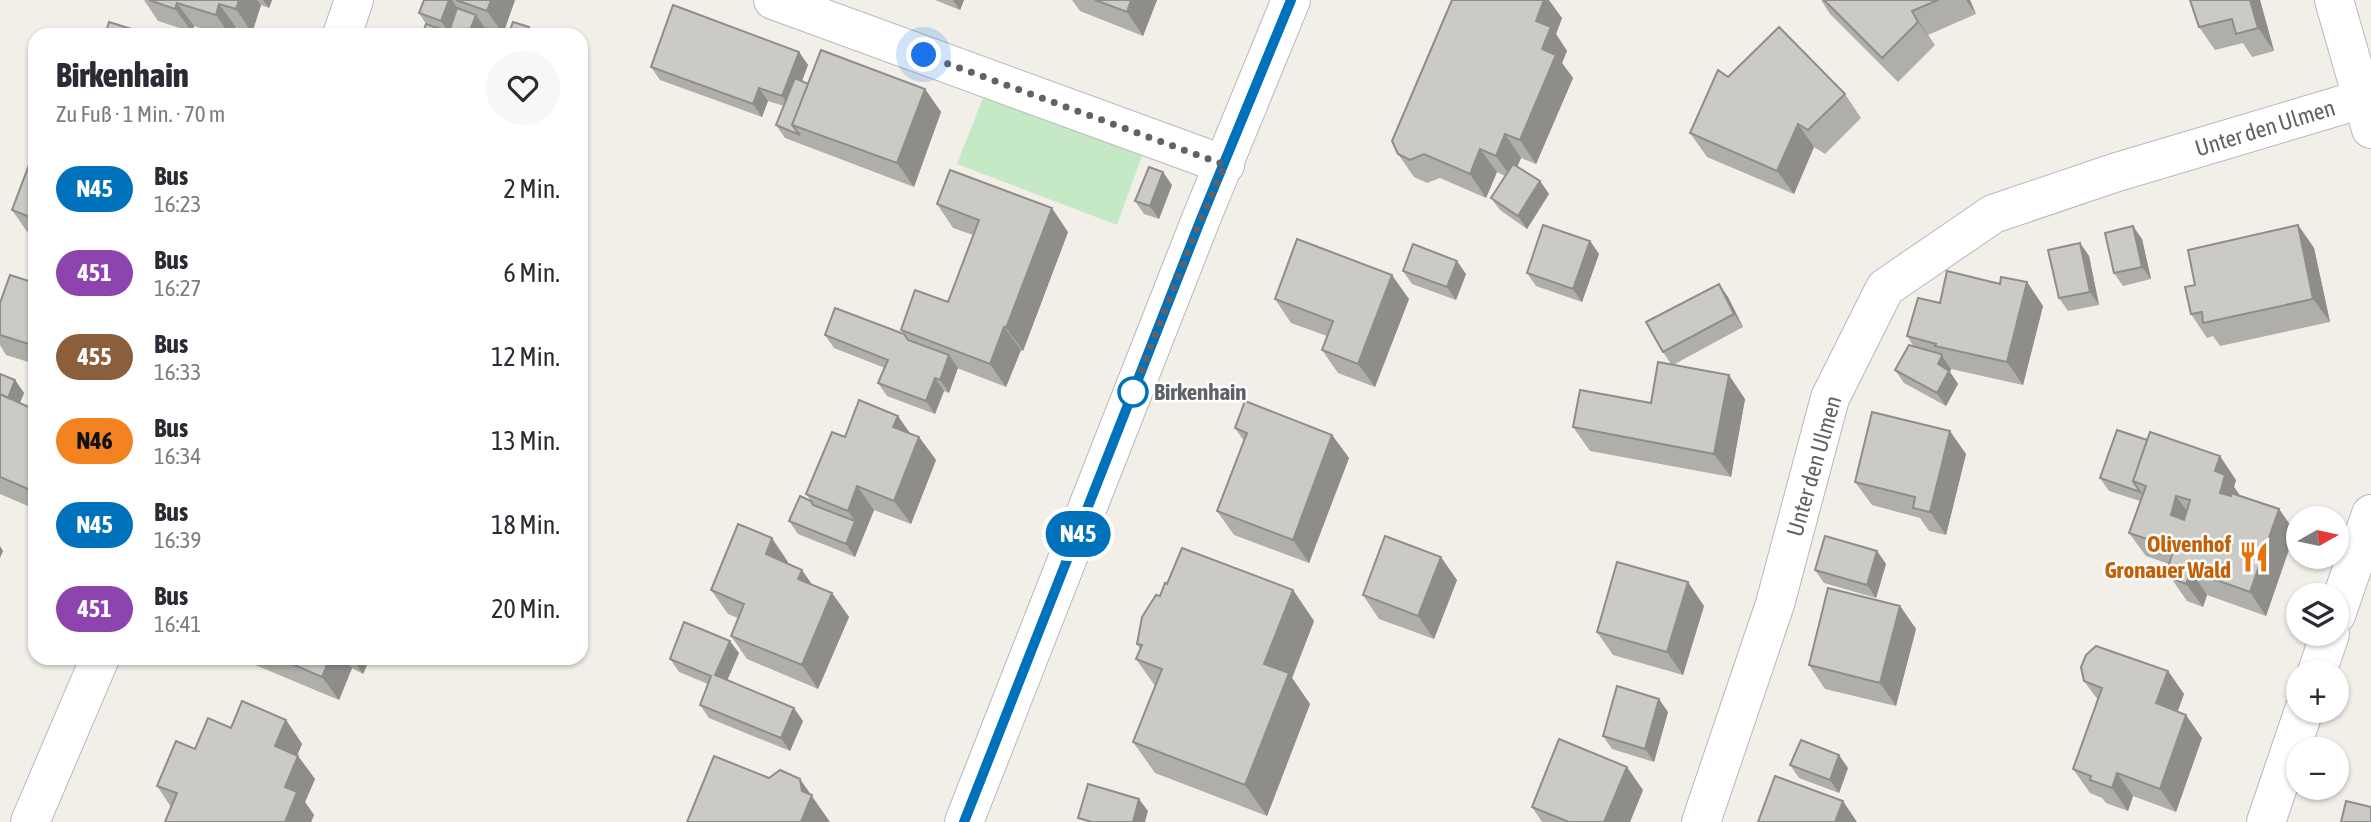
<!DOCTYPE html>
<html lang="de">
<head>
<meta charset="utf-8">
<style>
  :root { --surface:#fff; --page:#f7f7f7; --text:#2b2b33; --muted:#7c7c81 }
  body { margin:0; font-family:"Asap Condensed",sans-serif; background:var(--page); color:var(--text); height:100vh; display:flex; flex-direction:column; font-size:26px; white-space:nowrap }
  * { box-sizing:border-box; margin:0 }
  p { font-size:23px; color:var(--muted) }
  .icon { flex:none; width:38px; height:38px; fill:none; stroke:currentColor; stroke-width:2; stroke-linecap:round; stroke-linejoin:round }
  .map { position:relative; flex:1; overflow:hidden }
  .side { position:absolute; left:28px; top:28px; width:560px; height:637px; display:flex; flex-direction:column; background:var(--surface); border-radius:21px; box-shadow:0 2px 5px #0004 }
  .side>* { flex:none }
  .badge { padding:0 14px; border-radius:23px; font-size:24px; line-height:46px }
  .needle { width:46px; rotate:81deg }
  .controls { position:absolute; left:2286px; top:506px; display:grid; gap:14px }
  .controls a { display:grid; place-items:center; width:63px; height:63px; border-radius:50%; background:var(--surface); box-shadow:0 2px 5px #0004; font-size:35px }
  .you { position:absolute; width:35px; height:35px; margin:-18px; border:5px solid #fff; border-radius:50%; background:#1a73e8; box-shadow:0 0 0 10px #1a73e833 }
  .map>.badge { position:absolute; translate:-50% -50%; box-shadow:0 0 0 4px #fff }
  .round { display:grid; place-items:center; flex:none; width:74px; height:74px; border-radius:37px; background:var(--page) }
  .overview { display:flex; align-items:center; justify-content:space-between; height:119px; padding:0 28px }
  h1 { font-size:33px; font-weight:800; line-height:52px }
  ul { padding:0; list-style:none }
  li { display:flex; align-items:center; gap:21px; height:84px; padding:0 28px }
  li div { flex:1 }
  li b { display:block; font-size:26px }
  li em { font-style:normal }
  li .badge { min-width:77px; font-weight:700; text-align:center }
  .map>svg:first-child { display:block }
  .green { fill:#c5e8c5 }
  .lines { fill:none; stroke-linecap:round; stroke-linejoin:round }
  .minor-casing { stroke:#b5b8bc; stroke-width:40 }
  .tertiary-casing { stroke:#b5b8bc; stroke-width:40 }
  .minor { stroke:#fff; stroke-width:38 }
  .tertiary { stroke:#fff; stroke-width:38 }
  .wall { fill:#afaea9 }
  .shaded-wall { fill:#8f8d8a }
  .building { fill:#cccac5; stroke:#8f8d8a; stroke-width:2; fill-rule:evenodd }
  .line-casing { stroke:#fff; stroke-width:16 }
  .line { stroke:#0072bc; stroke-width:10 }
  .walk { stroke:#5f6368; stroke-width:7; stroke-dasharray:0 12.6 }
  .stop-dot { fill:#fff; stroke:#0072bc; stroke-width:3.5 }
  .labels { text-anchor:middle; dominant-baseline:central; stroke-width:5; stroke-linejoin:round; paint-order:stroke }
  .street-label { font-size:23px; fill:#5f6368; stroke:#fff }
  .stop-label { font-size:23px; font-weight:bold; fill:#5f6368; stroke:#fff; text-anchor:start }
  .food-label { font-size:23px; font-weight:bold; fill:#c56008; stroke:#fff; text-anchor:end }
</style>
</head>
<body>
<div class="map">
<svg width="2371" height="822" viewBox="0 0 2371 822">
  <rect width="100%" height="100%" fill="#f1efe8"/>
  <path class="green" d="M 985,93 L 1143,153 L 1117,225 L 957,164 Z"/>
  <g class="lines">
    <g class="minor-casing">
      <path id="minor" d="M 773,0 L 1225,165
        M 2334,0 L 2371,129
        M 342,35 L 354,0
        M 2336,615 L 2371,514
        M 2317,672 L 2330,634
        M 30,822 L 100,658
        M 1701,822 L 1775,604 L 1830,398 L 1885,288 L 1993,214 L 2114,173 L 2362,99
        M 2266,822 L 2304,710"/>
    </g>
    <g class="tertiary-casing">
      <path id="tertiary" d="M 964,822 L 1201,219 L 1291,0"/>
    </g>
    <use href="#minor" class="minor"/>
    <use href="#tertiary" class="tertiary"/>
  </g>
  <path class="wall" d="M 144,0 L 272,0 L 269,8 L 261,5 L 252,33 L 236,27 L 234,35 L 222,35 L 194,26 L 192,32 L 158,21 Z
    M 424,0 L 515,0 L 503,34 L 485,28 L 482,35 L 422,35 L 426,24 L 419,13 Z
    M 935,0 L 964,0 L 960,10 Z
    M 1072,0 L 1157,0 L 1143,36 L 1080,11 Z
    M 1821,0 L 1970,0 L 1976,14 L 1928,35 L 1935,45 L 1898,82 L 1830,14 Z
    M 2260,0 L 2274,51 L 2252,57 L 2243,43 L 2215,50 L 2199,27 Z
    M 1562,18 L 1556,34 L 1567,51 L 1562,63 L 1573,78 L 1536,164 L 1521,158 L 1517,167 L 1540,181 L 1549,194 L 1527,229 L 1500,210 L 1491,198 L 1505,176 L 1497,172 L 1486,198 L 1440,178 L 1427,183 L 1414,177 L 1398,154 Z
    M 799,52 L 808,65 L 802,81 L 808,84 L 925,89 L 941,112 L 914,187 L 785,138 L 776,125 L 784,106 L 768,101 L 762,117 L 660,80 L 651,67 Z
    M 1728,77 L 1845,94 L 1861,118 L 1825,154 L 1814,147 L 1794,194 L 1707,157 L 1690,133 Z
    M 35,149 L 35,236 L 28,233 L 12,210 Z
    M 1172,185 L 1159,219 L 1144,214 L 1135,201 Z
    M 937,204 L 1068,232 L 1023,351 L 1021,350 L 1006,387 L 957,368 L 949,393 L 944,391 L 935,414 L 887,396 L 878,383 L 885,368 L 834,348 L 825,335 L 904,334 L 901,330 L 948,302 L 973,235 L 953,228 Z
    M 2298,225 L 2314,248 L 2330,322 L 2220,346 L 2213,336 L 2207,338 L 2191,314 L 2195,285 Z
    M 2142,239 L 2151,279 L 2123,286 L 2114,273 Z
    M 1590,241 L 1599,254 L 1582,302 L 1536,286 L 1527,273 Z
    M 2080,243 L 2089,256 L 2099,305 L 2068,311 L 2059,298 Z
    M 1403,271 L 1466,274 L 1456,300 L 1412,284 Z
    M 2027,282 L 2043,306 L 2023,385 L 1951,369 L 1950,372 L 1958,384 L 1946,406 L 1904,383 L 1895,370 L 1914,347 L 1907,336 L 2000,284 Z
    M 35,283 L 35,364 L 6,355 L 0,345 L 0,303 Z
    M 1719,284 L 1728,297 L 1743,327 L 1673,365 L 1745,399 L 1731,477 L 1590,451 L 1573,427 L 1651,403 L 1671,364 L 1663,352 Z
    M 1275,299 L 1409,299 L 1375,387 L 1338,373 L 1322,350 L 1327,336 L 1291,323 Z
    M 0,374 L 15,380 L 24,393 L 20,403 L 35,410 L 35,509 L 0,494 Z
    M 1235,428 L 1332,435 L 1349,458 L 1309,563 L 1234,535 L 1217,511 L 1244,441 Z
    M 910,434 L 919,437 L 936,460 L 911,524 L 874,510 L 855,557 L 798,534 L 789,521 L 811,501 L 806,494 L 845,437 Z
    M 1966,454 L 1946,535 L 1929,531 L 1920,518 L 1872,505 L 1855,482 Z
    M 2100,478 L 2236,480 L 2234,487 L 2240,496 L 2279,509 L 2295,532 L 2266,616 L 2207,595 L 2203,607 L 2187,601 L 2171,578 L 2174,570 L 2169,564 L 2146,556 L 2129,533 L 2140,501 L 2109,491 Z
    M 1877,551 L 1886,564 L 1876,598 L 1824,583 L 1815,570 Z
    M 788,562 L 787,564 L 812,585 L 832,593 L 849,617 L 818,689 L 747,659 L 731,636 L 738,618 L 728,614 L 711,590 Z
    M 1457,580 L 1434,639 L 1379,619 L 1363,595 Z
    M 1167,584 L 1293,590 L 1314,621 L 1292,678 L 1310,704 L 1267,816 L 1155,773 L 1133,742 L 1155,686 L 1136,659 L 1140,649 L 1137,644 Z
    M 1704,606 L 1683,675 L 1613,655 L 1597,632 Z
    M 1900,606 L 1916,629 L 1896,706 L 1825,689 L 1809,665 Z
    M 739,653 L 727,680 L 803,721 L 790,751 L 709,718 L 700,705 L 708,684 L 679,672 L 670,659 Z
    M 246,658 L 370,658 L 363,674 L 352,668 L 339,700 L 248,662 Z
    M 2168,671 L 2184,694 L 2177,712 L 2202,738 L 2176,812 L 2133,796 L 2128,811 L 2106,803 L 2102,798 L 2090,793 L 2073,769 L 2098,700 L 2084,681 Z
    M 1668,712 L 1654,762 L 1612,749 L 1603,736 Z
    M 286,720 L 302,744 L 297,755 L 315,779 L 305,802 L 314,815 L 311,822 L 165,822 L 171,807 L 157,786 L 195,749 L 231,728 Z
    M 1790,765 L 1848,768 L 1839,793 L 1799,778 Z
    M 1643,790 L 1630,822 L 1542,822 L 1532,807 Z"/>
  <path class="shaded-wall" d="M 239,0 L 257,0 L 261,5 L 252,33 L 236,9 Z
    M 263,0 L 272,0 L 269,8 Z
    M 449,0 L 452,0 L 466,21 L 451,35 L 441,21 Z
    M 491,0 L 515,0 L 503,34 L 487,11 Z
    M 953,0 L 964,0 L 960,10 Z
    M 1131,0 L 1157,0 L 1143,36 L 1127,12 Z
    M 1544,0 L 1549,0 L 1562,18 L 1556,34 L 1567,51 L 1562,63 L 1573,78 L 1536,164 L 1520,140 L 1542,49 L 1536,21 Z
    M 1966,0 L 1970,0 L 1976,14 Z
    M 2250,0 L 2260,0 L 2274,51 L 2258,28 Z
    M 177,3 L 194,26 L 192,32 L 175,9 Z
    M 219,4 L 236,27 L 234,35 L 230,35 L 216,15 Z
    M 1912,11 L 1928,35 L 1935,45 L 1918,22 Z
    M 476,15 L 485,28 L 482,35 L 468,35 Z
    M 529,27 L 535,35 L 526,35 Z
    M 799,52 L 808,65 L 791,109 L 782,96 Z
    M 759,88 L 768,101 L 762,117 L 753,104 Z
    M 925,89 L 941,112 L 914,187 L 897,163 Z
    M 1798,124 L 1814,147 L 1794,194 L 1777,171 Z
    M 1505,134 L 1521,158 L 1512,179 L 1496,156 Z
    M 1480,149 L 1497,172 L 1486,198 L 1470,174 Z
    M 1163,172 L 1172,185 L 1159,219 L 1150,206 Z
    M 1540,181 L 1549,194 L 1527,229 L 1518,216 Z
    M 1052,208 L 1068,232 L 1023,351 L 1006,328 Z
    M 2298,225 L 2314,248 L 2330,322 L 2313,299 Z
    M 2133,226 L 2142,239 L 2151,279 L 2142,267 Z
    M 1590,241 L 1599,254 L 1582,302 L 1573,289 Z
    M 2080,243 L 2089,256 L 2099,305 L 2090,292 Z
    M 1457,261 L 1466,274 L 1456,300 L 1447,287 Z
    M 1392,275 L 1409,299 L 1375,387 L 1358,364 Z
    M 2027,282 L 2043,306 L 2023,385 L 2007,362 Z
    M 1719,284 L 1728,297 L 1743,327 L 1734,314 Z
    M 1004,327 L 1021,350 L 1006,387 L 990,364 Z
    M 949,355 L 958,368 L 949,393 L 940,380 Z
    M 1942,356 L 1951,369 L 1950,372 L 1958,384 L 1946,406 L 1937,393 L 1938,364 Z
    M 1729,375 L 1745,399 L 1731,477 L 1714,454 Z
    M 935,378 L 944,391 L 935,414 L 926,401 Z
    M 15,380 L 24,393 L 14,417 L 5,404 Z
    M 898,416 L 914,439 L 893,427 Z
    M 1950,431 L 1966,454 L 1946,535 L 1930,512 Z
    M 1332,435 L 1349,458 L 1309,563 L 1293,540 Z
    M 919,437 L 936,460 L 911,524 L 894,501 Z
    M 2220,456 L 2236,480 L 2234,487 L 2242,498 L 2236,516 L 2220,493 L 2215,471 Z
    M 857,486 L 874,510 L 855,557 L 846,544 L 855,521 L 848,511 Z
    M 2176,496 L 2193,519 L 2187,538 L 2171,515 Z
    M 2279,509 L 2295,532 L 2266,616 L 2250,592 Z
    M 772,538 L 788,562 L 782,578 L 766,554 Z
    M 0,546 L 3,551 L 0,558 Z
    M 1877,551 L 1886,564 L 1876,598 L 1867,585 Z
    M 1441,557 L 1457,580 L 1434,639 L 1418,616 Z
    M 802,570 L 818,593 L 798,579 Z
    M 2191,571 L 2207,595 L 2203,607 L 2186,584 Z
    M 1688,582 L 1704,606 L 1683,675 L 1667,652 Z
    M 1293,590 L 1314,621 L 1292,678 L 1310,704 L 1267,816 L 1245,785 L 1264,664 Z
    M 832,593 L 849,617 L 818,689 L 802,665 Z
    M 1900,606 L 1916,629 L 1896,706 L 1880,683 Z
    M 730,641 L 739,653 L 724,688 L 715,675 Z
    M 330,658 L 344,658 L 352,668 L 339,700 L 322,677 Z
    M 352,658 L 370,658 L 363,674 Z
    M 2168,671 L 2184,694 L 2172,727 L 2156,703 Z
    M 1659,699 L 1668,712 L 1654,762 L 1645,749 Z
    M 794,708 L 803,721 L 790,751 L 781,738 Z
    M 2186,715 L 2202,738 L 2176,812 L 2160,789 Z
    M 286,720 L 302,744 L 291,770 L 275,746 Z
    M 1839,755 L 1848,768 L 1839,793 L 1830,780 Z
    M 298,756 L 315,779 L 305,802 L 314,815 L 311,822 L 285,822 L 285,787 Z
    M 1627,767 L 1643,790 L 1630,822 L 1604,822 Z
    M 2117,773 L 2133,796 L 2128,811 L 2112,788 Z
    M 800,779 L 830,822 L 801,822 L 802,791 Z
    M 1139,799 L 1148,811 L 1145,822 L 1133,822 Z
    M 1843,801 L 1857,822 L 1835,822 Z"/>
  <path class="building" d="M 149,0 L 239,0 L 236,9 L 219,4 L 216,15 L 177,3 L 175,9 Z
    M 424,0 L 449,0 L 441,21 L 419,13 Z
    M 456,0 L 491,0 L 487,11 Z
    M 1095,0 L 1131,0 L 1127,12 Z
    M 1452,0 L 1544,0 L 1536,21 L 1551,27 L 1542,49 L 1556,55 L 1520,140 L 1505,134 L 1496,156 L 1480,149 L 1470,174 L 1424,154 L 1410,160 L 1398,154 L 1392,141 Z
    M 1824,0 L 1938,0 L 1912,11 L 1918,22 L 1882,58 Z
    M 2190,0 L 2250,0 L 2258,28 L 2236,34 L 2232,19 L 2199,27 Z
    M 673,5 L 799,52 L 782,96 L 759,88 L 753,104 L 651,67 Z
    M 457,8 L 476,15 L 468,35 L 422,35 L 426,24 L 449,32 Z
    M 109,22 L 151,35 L 105,35 Z
    M 513,22 L 529,27 L 526,35 L 508,35 Z
    M 1779,27 L 1845,94 L 1808,130 L 1798,124 L 1777,171 L 1690,133 L 1718,70 L 1728,77 Z
    M 77,30 L 93,35 L 76,35 Z
    M 821,50 L 925,89 L 897,163 L 792,125 Z
    M 795,78 L 808,84 L 792,125 L 800,135 L 776,125 Z
    M 35,149 L 35,219 L 12,210 Z
    M 1513,164 L 1540,181 L 1518,216 L 1491,198 Z
    M 1149,167 L 1163,172 L 1150,206 L 1135,201 Z
    M 950,170 L 1052,208 L 1006,328 L 1004,327 L 990,364 L 901,330 L 915,290 L 948,302 L 979,220 L 937,204 Z
    M 1543,225 L 1590,241 L 1573,289 L 1527,273 Z
    M 2298,225 L 2313,299 L 2203,323 L 2202,312 L 2191,314 L 2185,287 L 2195,285 L 2188,250 Z
    M 2133,226 L 2142,267 L 2114,273 L 2105,233 Z
    M 1297,239 L 1392,275 L 1358,364 L 1322,350 L 1333,321 L 1275,299 Z
    M 2080,243 L 2090,292 L 2059,298 L 2048,250 Z
    M 1413,244 L 1457,261 L 1447,287 L 1403,271 Z
    M 1947,271 L 2000,284 L 2001,277 L 2027,282 L 2007,362 L 1935,346 L 1936,344 L 1907,336 L 1918,298 L 1940,303 Z
    M 10,275 L 35,283 L 35,346 L 0,335 L 0,303 Z
    M 1719,284 L 1734,314 L 1663,352 L 1646,322 Z
    M 835,308 L 904,334 L 908,340 L 949,355 L 940,380 L 935,378 L 926,401 L 878,383 L 888,360 L 825,335 Z
    M 1909,345 L 1941,354 L 1942,356 L 1938,364 L 1949,371 L 1937,393 L 1895,370 Z
    M 1658,362 L 1729,375 L 1714,454 L 1573,427 L 1580,390 L 1651,403 Z
    M 0,374 L 15,380 L 8,398 L 0,394 Z
    M 0,394 L 35,410 L 35,492 L 0,477 Z
    M 859,400 L 898,416 L 893,427 L 919,437 L 894,501 L 857,486 L 848,511 L 806,494 L 832,432 L 845,437 Z
    M 1245,401 L 1332,435 L 1293,540 L 1217,511 L 1247,433 L 1235,428 Z
    M 1872,412 L 1950,431 L 1930,512 L 1913,508 L 1915,497 L 1855,482 Z
    M 2117,430 L 2147,440 L 2133,481 L 2140,492 L 2100,478 Z
    M 2150,432 L 2220,456 L 2215,471 L 2225,475 L 2220,493 L 2231,496 L 2231,493 L 2279,509 L 2250,592 L 2191,571 L 2186,584 L 2171,578 L 2175,566 L 2169,564 L 2174,548 L 2129,533 L 2146,486 L 2133,481 ZM 2176,496 L 2190,500 L 2184,520 L 2171,515 Z
    M 800,496 L 811,501 L 813,505 L 855,521 L 846,544 L 789,521 Z
    M 738,524 L 772,538 L 766,554 L 802,570 L 798,579 L 832,593 L 802,665 L 731,636 L 744,604 L 711,590 Z
    M 1385,536 L 1441,557 L 1418,616 L 1363,595 Z
    M 1825,536 L 1877,551 L 1867,585 L 1815,570 Z
    M 1182,548 L 1293,590 L 1264,664 L 1289,673 L 1245,785 L 1133,742 L 1162,669 L 1136,659 L 1142,645 L 1137,644 L 1142,617 L 1156,595 L 1160,596 L 1165,583 L 1167,584 Z
    M 1617,562 L 1688,582 L 1667,652 L 1597,632 Z
    M 1828,588 L 1900,606 L 1880,683 L 1809,665 Z
    M 684,622 L 730,641 L 715,675 L 794,708 L 781,738 L 700,705 L 711,676 L 670,659 Z
    M 2096,646 L 2168,671 L 2156,703 L 2186,715 L 2160,789 L 2117,773 L 2112,788 L 2090,780 L 2091,776 L 2073,769 L 2102,688 L 2084,681 L 2081,667 L 2086,655 Z
    M 278,658 L 330,658 L 322,677 Z
    M 1617,686 L 1659,699 L 1645,749 L 1603,736 Z
    M 242,701 L 286,720 L 275,746 L 298,756 L 285,787 L 297,792 L 285,822 L 165,822 L 177,793 L 157,786 L 176,741 L 195,749 L 208,718 L 231,728 Z
    M 1559,739 L 1627,767 L 1604,822 L 1569,822 L 1532,807 Z
    M 1801,740 L 1839,755 L 1830,780 L 1790,765 Z
    M 714,756 L 769,778 L 780,770 L 800,779 L 802,791 L 812,795 L 801,822 L 687,822 Z
    M 1775,776 L 1843,801 L 1835,822 L 1758,822 Z
    M 1088,784 L 1139,799 L 1133,822 L 1092,822 L 1078,818 Z
    M 2346,801 L 2371,807 L 2371,822 L 2341,822 Z"/>
  <g class="lines">
    <g class="line-casing">
      <path id="line" d="M 964,822 L 1201,219 L 1291,0"/>
    </g>
    <use href="#line" class="line"/>
    <path class="walk" d="M 924,55 L 1225,165 L 1201,219 L 1133,392"/>
  </g>
  <defs>
    <g id="restaurant-bare" transform="scale(2.415)"><path d="M-5-6h1v4h1v-4h1v4h1v-4h1v5L-1.5 .5V6h-2V.5L-5-1ZM5-6V6H3V1.5H1.5Q1.5-4 5-6Z" fill="#e8710a" stroke="#fff" stroke-width="2.5" paint-order="stroke"/></g>
  </defs>
  <g fill-rule="evenodd">
    <use href="#restaurant-bare" x="2254" y="557"/>
  </g>
  <circle class="stop-dot" cx="1133" cy="392" r="14"/>
  <g class="labels">
    <g class="street-label">
      <text transform="translate(2265 128) rotate(-17)">Unter den Ulmen</text>
      <text transform="translate(1814 466) rotate(-74)">Unter den Ulmen</text>
    </g>
    <g class="stop-label">
      <text x="1154" y="392">Birkenhain</text>
    </g>
    <g class="food-label">
      <text x="2231" y="544">Olivenhof<tspan x="2231" dy="26">Gronauer Wald</tspan></text>
    </g>
  </g>
</svg>
<div class="controls">
<a><svg class="needle" viewBox="-14 -14 28 28"><path d="M0-13l5 13h-10z" fill="#e53935"/><path d="M0 13l5-13h-10z" fill="#7c7c81"/></svg></a>
<a><svg class="icon" aria-label="layers" viewBox="0 0 24 24"><path d="M12 4l9 5-9 5-9-5zM3 14l9 5 9-5"/></svg></a>
<a>+</a>
<a>−</a>
</div>
<div class="you" style="left:924px;top:55px"></div>
<b class="badge" style="left:1078px;top:534px;background:#0072bc;color:#fff">N45</b>
<section class="side">
<div class="overview"><div><h1>Birkenhain</h1><p>Zu Fuß · 1 Min. · 70 m</p></div><a class="round"><svg class="icon" aria-label="heart" viewBox="0 0 24 24"><path d="M12 20l-8-8c-3-5 5-10 8-4 3-6 11-1 8 4z"/></svg></a></div>
<ul>
<li><span class="badge" style="background:#0072bc;color:#fff">N45</span><div><b>Bus</b><p>16:23</p></div><em>2 Min.</em></li>
<li><span class="badge" style="background:#8e44ad;color:#fff">451</span><div><b>Bus</b><p>16:27</p></div><em>6 Min.</em></li>
<li><span class="badge" style="background:#8b5e3c;color:#fff">455</span><div><b>Bus</b><p>16:33</p></div><em>12 Min.</em></li>
<li><span class="badge" style="background:#f58220;color:#111">N46</span><div><b>Bus</b><p>16:34</p></div><em>13 Min.</em></li>
<li><span class="badge" style="background:#0072bc;color:#fff">N45</span><div><b>Bus</b><p>16:39</p></div><em>18 Min.</em></li>
<li><span class="badge" style="background:#8e44ad;color:#fff">451</span><div><b>Bus</b><p>16:41</p></div><em>20 Min.</em></li>
</ul>
</section>
</div>
</body>
</html>
